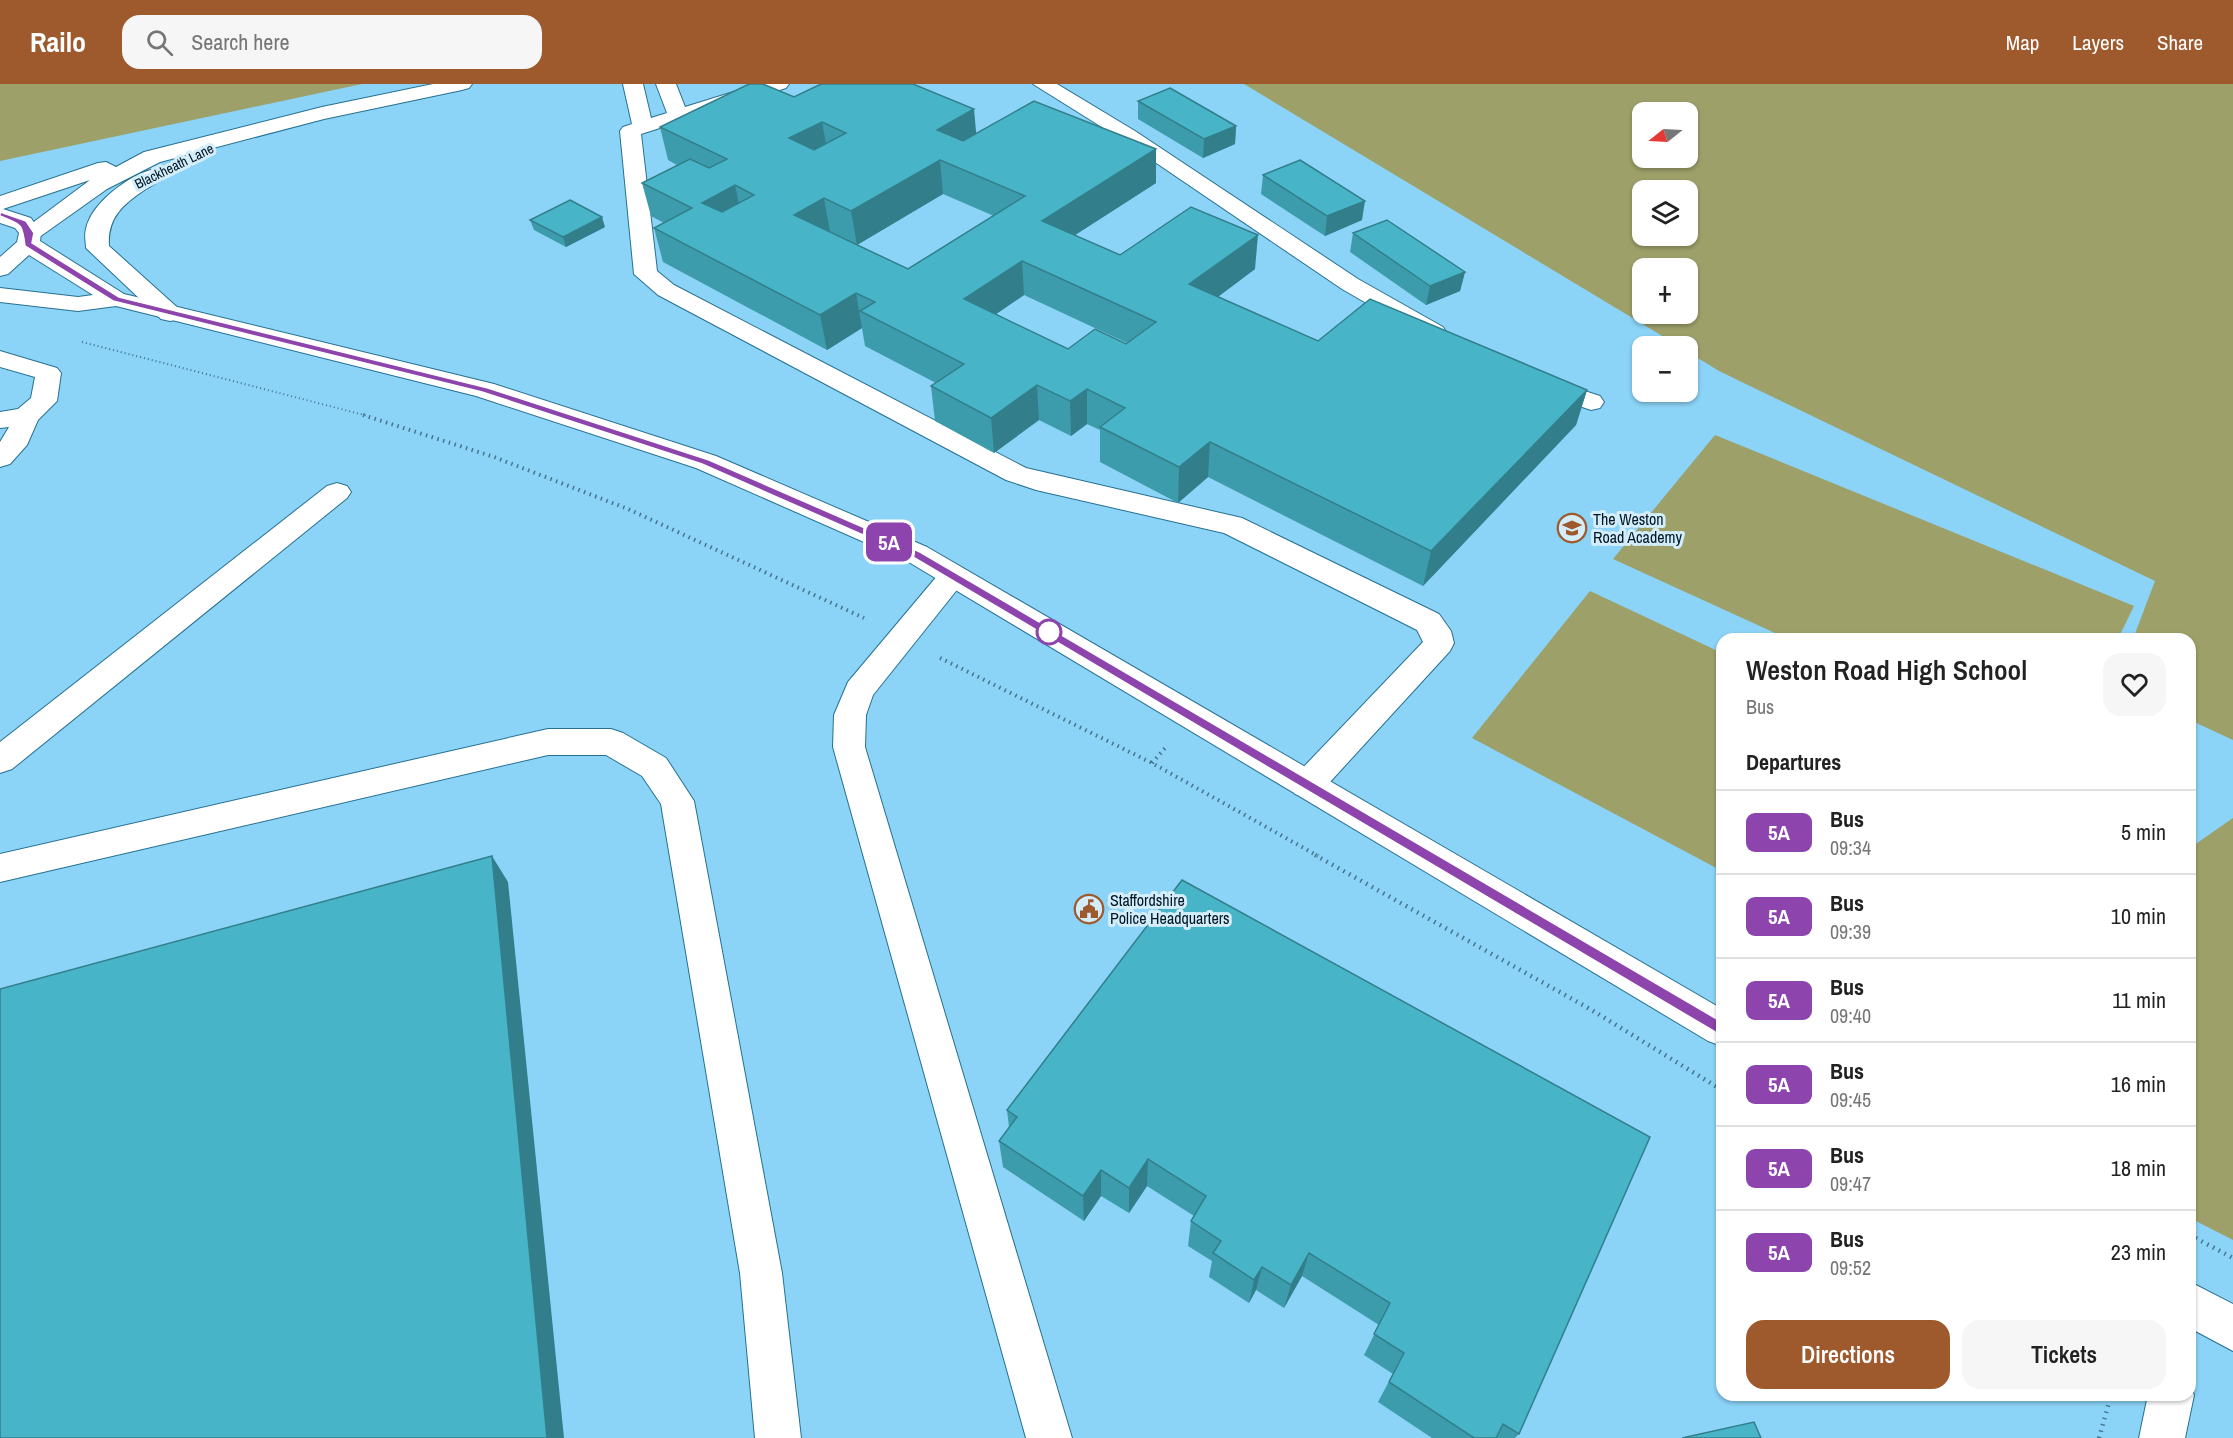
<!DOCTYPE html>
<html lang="en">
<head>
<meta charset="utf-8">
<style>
  :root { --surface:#fff; --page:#f6f6f6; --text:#222; --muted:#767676; --line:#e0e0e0; --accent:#9e592d }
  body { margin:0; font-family:"Archivo Narrow",sans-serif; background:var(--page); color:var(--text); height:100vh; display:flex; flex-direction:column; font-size:22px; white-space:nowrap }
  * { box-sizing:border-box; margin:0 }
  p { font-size:20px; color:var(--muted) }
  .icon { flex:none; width:33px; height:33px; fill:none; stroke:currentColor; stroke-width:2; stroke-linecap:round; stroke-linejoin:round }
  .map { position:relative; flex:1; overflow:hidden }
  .sheet { position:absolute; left:1716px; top:549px; width:480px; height:768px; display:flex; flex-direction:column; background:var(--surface); border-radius:18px; box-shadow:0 2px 4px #0004 }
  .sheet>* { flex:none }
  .badge { padding:0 12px; border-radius:9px; font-size:21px; line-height:39px }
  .needle { width:39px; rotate:252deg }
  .controls { position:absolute; left:1632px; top:18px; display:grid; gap:12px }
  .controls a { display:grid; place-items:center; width:66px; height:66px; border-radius:12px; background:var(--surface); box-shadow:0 2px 4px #0004; font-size:30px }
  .map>.badge { position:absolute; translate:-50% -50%; box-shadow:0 0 0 3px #fff }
  h2 { padding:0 30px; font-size:22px; line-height:54px }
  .round { display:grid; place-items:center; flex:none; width:63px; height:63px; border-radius:18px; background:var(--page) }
  .headline { display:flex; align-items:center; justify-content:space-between; height:102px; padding:0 30px }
  h1 { font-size:28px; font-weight:600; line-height:45px }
  .action { display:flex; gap:12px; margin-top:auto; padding:12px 30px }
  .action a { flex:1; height:69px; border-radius:18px; background:var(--accent); color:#fff; font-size:24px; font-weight:600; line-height:69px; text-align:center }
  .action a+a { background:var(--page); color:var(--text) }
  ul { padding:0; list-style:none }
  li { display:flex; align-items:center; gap:18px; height:84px; padding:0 30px; border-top:2px solid var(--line) }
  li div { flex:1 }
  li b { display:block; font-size:22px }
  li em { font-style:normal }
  li .badge { min-width:66px; font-weight:700; text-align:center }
  header { display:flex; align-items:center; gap:36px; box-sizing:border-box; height:84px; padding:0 30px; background:var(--accent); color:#fff }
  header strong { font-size:28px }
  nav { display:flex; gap:33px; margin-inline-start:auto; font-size:21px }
  .search { width:420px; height:54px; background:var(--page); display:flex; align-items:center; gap:15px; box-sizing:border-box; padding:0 21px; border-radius:18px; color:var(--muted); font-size:22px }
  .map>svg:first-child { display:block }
  .green { fill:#9da069; fill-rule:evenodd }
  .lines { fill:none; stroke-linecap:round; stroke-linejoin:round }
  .minor-casing { stroke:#267191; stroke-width:2 }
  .highway-casing { stroke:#267191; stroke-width:2 }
  .path-far2 { stroke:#46758d; stroke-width:2; stroke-dasharray:1 3; stroke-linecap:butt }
  .path-far1 { stroke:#46758d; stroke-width:4; stroke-dasharray:1.5 4.5; stroke-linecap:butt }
  .path { stroke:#46758d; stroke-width:4.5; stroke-dasharray:1.5 5; stroke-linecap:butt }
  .minor { fill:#fff; fill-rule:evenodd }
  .highway { fill:#fff; fill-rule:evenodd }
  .wall { fill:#3d9cab; fill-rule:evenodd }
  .shaded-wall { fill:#327f8b }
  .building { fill:#47b5c7; stroke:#327f8b; stroke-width:1.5; fill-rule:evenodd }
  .line { fill:#8e44ad; stroke:#fff; stroke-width:1.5 }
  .stop-dot { fill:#fff; stroke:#8e44ad; stroke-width:3 }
  .labels { text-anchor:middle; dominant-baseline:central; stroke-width:6; stroke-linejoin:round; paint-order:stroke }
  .far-street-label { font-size:14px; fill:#001723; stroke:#d3edfb }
  .poi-label { font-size:16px; fill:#001723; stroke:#d3edfb; text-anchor:start }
</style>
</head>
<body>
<header>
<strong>Railo</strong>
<div class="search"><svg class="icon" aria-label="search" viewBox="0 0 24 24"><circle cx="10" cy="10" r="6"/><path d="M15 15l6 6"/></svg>Search here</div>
<nav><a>Map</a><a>Layers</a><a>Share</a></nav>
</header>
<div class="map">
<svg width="2233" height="1354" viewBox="0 0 2233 1354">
  <rect width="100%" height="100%" fill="#8bd3f7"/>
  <path class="green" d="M 0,0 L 362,0 L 0,77 Z
    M 1244,0 L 2233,0 L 2233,656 L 2190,636 L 2190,555 L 2133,555 L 2155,497 L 1719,287 L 1688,268 L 1688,262 L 1679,262 ZM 1642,28 L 1688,28 L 1688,74 L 1642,74 ZM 1642,106 L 1688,106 L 1688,152 L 1642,152 ZM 1688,184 L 1688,230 L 1642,230 L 1642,184 Z
    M 1715,351 L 2134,522 L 2118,555 L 1788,555 L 1613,475 Z
    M 1590,507 L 1722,569 L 1722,787 L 1472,654 Z
    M 2233,734 L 2233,1156 L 2190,1134 L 2190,764 Z"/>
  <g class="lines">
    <g class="minor-casing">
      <path id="minor" d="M 433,0 L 472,0 L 469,4 L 462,6 L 324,35 L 160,78 L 107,105 L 38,154 L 22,154 L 19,149 L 90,96 L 0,126 L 0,112 L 98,79 L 106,78 L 116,83 L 144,68 L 322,23 Z
        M 623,0 L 643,0 L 651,34 L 667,29 L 656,0 L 676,0 L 685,23 L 759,0 L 789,0 L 786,4 L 641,50 L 657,187 L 674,201 L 1026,384 L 1242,434 L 1439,530 L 1451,547 L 1454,559 L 1450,567 L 1319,710 L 1307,714 L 1295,710 L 1290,701 L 1295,692 L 1423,558 L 1417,546 L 1224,449 L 1036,406 L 1006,396 L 658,211 L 634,190 L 620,47 L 623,43 L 632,40 Z
        M 1033,0 L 1057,0 L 1135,47 L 1358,195 L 1443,243 L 1446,248 L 1443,253 L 1434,255 L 1425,253 L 1342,205 L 1121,55 Z
        M 154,85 L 162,86 L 165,91 C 160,98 152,101 146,105 C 123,120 107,134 109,162 L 179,225 L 182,230 L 179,235 L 170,237 L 161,235 L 86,164 C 86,158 84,151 86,145 C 91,119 129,91 154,85 Z
        M 0,267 L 57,284 L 61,289 L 57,317 L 38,336 L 27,361 L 10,380 L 0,383 L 0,358 L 9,343 L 0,344 L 0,328 L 18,325 L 31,314 L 35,293 L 0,283 Z
        M 1542,293 L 1600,312 L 1604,318 L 1600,324 L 1591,326 L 1533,306 L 1529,301 L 1533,296 Z
        M 337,399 L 347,402 L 351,408 L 347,414 L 12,685 L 0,689 L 0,658 L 327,402 Z
        M 953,482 L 963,485 L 968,492 L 873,611 L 866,631 L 865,663 L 1072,1354 L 1026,1354 L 833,663 L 834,631 L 848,598 L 943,485 Z
        M 548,645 L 611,645 L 623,649 L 666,674 L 694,717 L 782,1189 L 801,1354 L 755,1354 L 740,1189 L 661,720 L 642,692 L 606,671 L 548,671 L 0,798 L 0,770 Z
        M 2190,1302 L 2194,1311 L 2185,1354 L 2139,1354 L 2148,1311 L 2190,1311 Z"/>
    </g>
    <g class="highway-casing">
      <path id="highway" d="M 0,124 L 31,134 L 41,149 L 40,157 L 124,210 L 494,300 L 716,372 L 927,463 L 1722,925 L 1722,962 L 1708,957 L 907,477 L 696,384 L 476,312 L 116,222 L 78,227 L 0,218 L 0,204 L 78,213 L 93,211 L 29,171 L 8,190 L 0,192 L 0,173 L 17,158 L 19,149 L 15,144 L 0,139 Z
        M 2190,1198 L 2233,1220 L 2233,1267 L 2190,1244 Z"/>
    </g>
    <path class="path-far2" d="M 82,258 L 368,332"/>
    <path class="path-far1" d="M 363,331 L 494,373 L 628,425 L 864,534
      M 940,574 L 1152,679 L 1318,772
      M 1152,679 L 1165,664"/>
    <path class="path" d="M 1315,771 L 1590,925 L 1722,1006
      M 2190,1151 L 2233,1174
      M 2099,1354 L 2110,1315 L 2107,1311"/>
    <use href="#minor" class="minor"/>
    <use href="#highway" class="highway"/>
  </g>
  <path class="wall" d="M 794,13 L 976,49 L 1156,65 L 1156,99 L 1075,151 L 1120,171 L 1255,185 L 1218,213 L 1318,257 L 1587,306 L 1576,341 L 1423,502 L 1208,393 L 1178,419 L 1100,378 L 1100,346 L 1087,340 L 1071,352 L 1039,336 L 994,369 L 935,337 L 931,302 L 936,299 L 865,262 L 862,244 L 827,266 L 663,178 L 654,144 L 664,139 L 651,132 L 642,99 L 677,81 L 668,76 L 660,43 ZM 943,110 L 994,132 L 908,185 L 857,161 ZM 1024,211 L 1127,259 L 1068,265 L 996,230 Z
    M 1138,17 L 1236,42 L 1235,60 L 1203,74 L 1138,35 Z
    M 1263,91 L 1362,136 L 1325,152 L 1261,110 Z
    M 530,136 L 605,143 L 566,163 L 534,146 Z
    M 1353,149 L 1465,188 L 1460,207 L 1426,221 L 1350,168 Z
    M 1182,796 L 1519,1350 L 1515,1354 L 1432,1354 L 1378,1318 L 1393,1290 L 1364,1271 L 1379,1241 L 1302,1192 L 1284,1224 L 1256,1206 L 1249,1219 L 1209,1193 L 1212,1177 L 1188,1162 L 1191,1137 L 1194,1132 L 1147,1102 L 1129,1129 L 1101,1112 L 1084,1137 L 1003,1083 L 999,1057 L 1009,1043 L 1007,1026 Z"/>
  <path class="shaded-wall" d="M 974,25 L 977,58 L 943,77 L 937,46 Z
    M 822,38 L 828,71 L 796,88 L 789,54 Z
    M 1236,42 L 1235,60 L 1203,74 L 1204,55 Z
    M 1156,65 L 1156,99 L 1044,171 L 1042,137 Z
    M 940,76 L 943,110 L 857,161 L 851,127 Z
    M 735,101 L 742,135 L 710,153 L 702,119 Z
    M 824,114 L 830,148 L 794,131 Z
    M 1365,117 L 1362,136 L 1325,152 L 1327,132 Z
    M 602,133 L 605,143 L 566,163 L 563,153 Z
    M 1258,151 L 1255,185 L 1188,235 L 1189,200 Z
    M 1022,177 L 1024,211 L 967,250 L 964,215 Z
    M 1465,188 L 1460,207 L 1426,221 L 1430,202 Z
    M 856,209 L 862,244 L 827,266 L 820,231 Z
    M 1037,301 L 1039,336 L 994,369 L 991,334 Z
    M 1087,305 L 1087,340 L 1071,352 L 1070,317 Z
    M 1587,306 L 1576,341 L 1423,502 L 1431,467 Z
    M 1210,358 L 1208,393 L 1178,419 L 1179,383 Z
    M 492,772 L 508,798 L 564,1354 L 547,1354 Z
    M 1148,1075 L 1147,1102 L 1129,1129 L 1129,1104 Z
    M 1101,1086 L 1101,1112 L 1084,1137 L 1083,1112 Z
    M 1309,1169 L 1302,1192 L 1284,1224 L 1291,1201 Z
    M 1262,1183 L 1256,1206 L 1249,1219 L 1254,1196 Z"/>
  <path class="building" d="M 749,0 L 763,0 L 794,13 L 821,0 L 913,0 L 974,25 L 937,46 L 963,57 L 1034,17 L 1156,65 L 1042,137 L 1120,171 L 1191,123 L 1258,151 L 1189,200 L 1318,257 L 1370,215 L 1587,306 L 1431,467 L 1210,358 L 1179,383 L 1100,343 L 1125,324 L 1087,305 L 1070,317 L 1037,301 L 991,334 L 931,302 L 964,280 L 860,227 L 875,218 L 856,209 L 820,231 L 654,144 L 692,124 L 642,99 L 690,75 L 709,84 L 727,75 L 660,43 ZM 822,38 L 846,49 L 814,66 L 789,54 ZM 940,76 L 1025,112 L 908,185 L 794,131 L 824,114 L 851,127 ZM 735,101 L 754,111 L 722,128 L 702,119 ZM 1022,177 L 1156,238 L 1126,260 L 1095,245 L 1068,265 L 964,215 Z
    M 1170,4 L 1236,42 L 1204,55 L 1138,17 Z
    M 1300,76 L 1365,117 L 1327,132 L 1263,91 Z
    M 570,116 L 602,133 L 563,153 L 530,136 Z
    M 1387,136 L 1465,188 L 1430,202 L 1353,149 Z
    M 492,772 L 547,1354 L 0,1354 L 0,905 Z
    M 1182,796 L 1650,1053 L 1519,1350 L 1503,1340 L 1496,1354 L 1474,1354 L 1389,1298 L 1404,1269 L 1374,1250 L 1390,1219 L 1309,1169 L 1291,1201 L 1262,1183 L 1254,1196 L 1213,1169 L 1221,1157 L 1191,1137 L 1206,1112 L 1148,1075 L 1129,1104 L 1101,1086 L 1083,1112 L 999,1057 L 1017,1033 L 1007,1026 Z
    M 1754,1338 L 1761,1354 L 1682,1354 Z"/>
  <path class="line" d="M 0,128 L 26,137 L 34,149 L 32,159 L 119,213 L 488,304 L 709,376 L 920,468 L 1727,941 L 1727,949 L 1717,949 L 913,473 L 702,380 L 482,308 L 113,217 L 25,162 C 22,138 21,141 0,132 Z"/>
  <defs>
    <g id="school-ring" transform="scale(1.5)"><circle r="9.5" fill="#d3edfb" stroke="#9e592d" stroke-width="1.5"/><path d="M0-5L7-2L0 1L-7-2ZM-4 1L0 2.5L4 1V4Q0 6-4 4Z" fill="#9e592d"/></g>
    <g id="civic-ring" transform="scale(1.5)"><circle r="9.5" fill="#d3edfb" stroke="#9e592d" stroke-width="1.5"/><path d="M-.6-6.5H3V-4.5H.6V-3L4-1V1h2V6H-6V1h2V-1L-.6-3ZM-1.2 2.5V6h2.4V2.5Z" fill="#9e592d"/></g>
  </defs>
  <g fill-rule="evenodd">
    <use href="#school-ring" x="1572" y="444"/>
    <use href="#civic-ring" x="1089" y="825"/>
  </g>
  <circle class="stop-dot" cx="1049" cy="548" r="12"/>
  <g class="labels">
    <g class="far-street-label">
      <text transform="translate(174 82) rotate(-26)">Blackheath Lane</text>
    </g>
    <g class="poi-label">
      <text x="1593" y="435">The Weston<tspan x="1593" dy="18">Road Academy</tspan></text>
      <text x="1110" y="816">Staffordshire<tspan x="1110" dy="18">Police Headquarters</tspan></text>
    </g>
  </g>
</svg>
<div class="controls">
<a><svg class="needle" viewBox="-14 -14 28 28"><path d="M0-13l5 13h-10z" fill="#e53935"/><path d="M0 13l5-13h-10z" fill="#767676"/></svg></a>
<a><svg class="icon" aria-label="layers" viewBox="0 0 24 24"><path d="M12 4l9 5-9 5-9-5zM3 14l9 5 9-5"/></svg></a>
<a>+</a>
<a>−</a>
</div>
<b class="badge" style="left:889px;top:458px;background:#8e44ad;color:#fff">5A</b>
<section class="sheet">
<div class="headline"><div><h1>Weston Road High School</h1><p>Bus</p></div><a class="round"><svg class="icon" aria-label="heart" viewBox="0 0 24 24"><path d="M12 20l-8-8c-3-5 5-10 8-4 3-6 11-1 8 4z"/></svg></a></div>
<h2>Departures</h2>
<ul>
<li><span class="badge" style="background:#8e44ad;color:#fff">5A</span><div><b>Bus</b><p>09:34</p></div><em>5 min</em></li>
<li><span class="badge" style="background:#8e44ad;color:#fff">5A</span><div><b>Bus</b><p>09:39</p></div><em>10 min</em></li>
<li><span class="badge" style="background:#8e44ad;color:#fff">5A</span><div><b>Bus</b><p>09:40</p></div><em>11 min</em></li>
<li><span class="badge" style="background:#8e44ad;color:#fff">5A</span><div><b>Bus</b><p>09:45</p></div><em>16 min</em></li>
<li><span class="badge" style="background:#8e44ad;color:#fff">5A</span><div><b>Bus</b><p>09:47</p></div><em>18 min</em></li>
<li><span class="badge" style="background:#8e44ad;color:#fff">5A</span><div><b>Bus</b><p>09:52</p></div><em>23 min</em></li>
</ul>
<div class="action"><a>Directions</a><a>Tickets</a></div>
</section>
</div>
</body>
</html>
